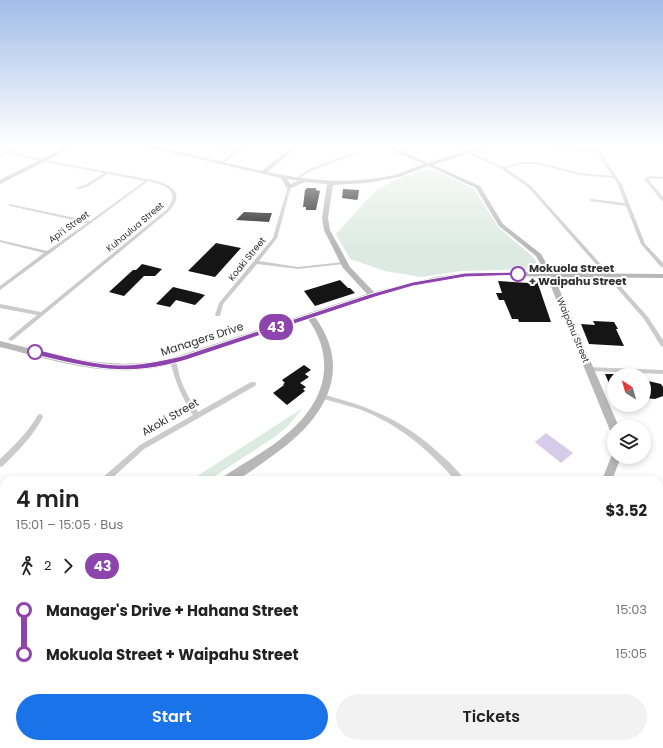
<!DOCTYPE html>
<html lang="en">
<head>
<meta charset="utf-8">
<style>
  :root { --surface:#fff; --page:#f2f2f2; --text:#222; --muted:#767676; --accent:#1a73e8 }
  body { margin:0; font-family:Poppins,sans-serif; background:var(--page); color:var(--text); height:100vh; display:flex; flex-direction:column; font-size:15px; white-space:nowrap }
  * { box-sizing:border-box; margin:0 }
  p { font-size:13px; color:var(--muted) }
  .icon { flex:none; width:22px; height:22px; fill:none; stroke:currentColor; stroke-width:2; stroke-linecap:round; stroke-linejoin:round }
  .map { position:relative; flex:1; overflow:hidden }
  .sheet { position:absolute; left:0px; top:476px; width:663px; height:272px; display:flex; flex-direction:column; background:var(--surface); border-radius:12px 12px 0 0; box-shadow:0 2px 6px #0003 }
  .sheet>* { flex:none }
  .badge { padding:0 8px; border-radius:13px; font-size:14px; line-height:26px }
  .needle { width:26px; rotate:323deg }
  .tools { position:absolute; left:607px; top:368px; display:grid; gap:8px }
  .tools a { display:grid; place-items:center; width:44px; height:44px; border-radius:50%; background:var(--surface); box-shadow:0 2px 6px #0003; font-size:20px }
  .map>.badge { position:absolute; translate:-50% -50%; box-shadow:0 0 0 2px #fff }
  .legs { display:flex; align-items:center; gap:6px; height:44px; padding:0 16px; font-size:13px }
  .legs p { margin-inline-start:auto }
  .summary { display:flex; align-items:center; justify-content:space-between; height:68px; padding:0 16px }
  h1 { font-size:22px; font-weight:600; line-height:30px }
  .button { display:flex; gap:8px; margin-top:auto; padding:8px 16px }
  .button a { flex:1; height:46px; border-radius:24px; background:var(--accent); color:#fff; font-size:16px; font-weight:600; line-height:46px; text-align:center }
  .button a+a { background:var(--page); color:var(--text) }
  ul { padding:0 16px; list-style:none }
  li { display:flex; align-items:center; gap:14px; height:44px; font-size:15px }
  li i { display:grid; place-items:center; width:6px; height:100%; margin:0 5px; background:currentColor }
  li i::after { content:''; width:10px; height:10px; margin:-5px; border:3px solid; border-radius:50%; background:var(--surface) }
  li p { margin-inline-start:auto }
  li:first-child i { background:linear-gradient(#0000 50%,currentColor 0) }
  li:last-child i { background:linear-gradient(currentColor 50%,#0000 0) }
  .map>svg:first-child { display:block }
  .green { fill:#ddeae3 }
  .water { fill:#d6cbe8 }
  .building { fill:#151515 }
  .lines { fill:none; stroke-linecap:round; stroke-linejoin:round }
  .street { fill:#cbcbcb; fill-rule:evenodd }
  .secondary { fill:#b8b8b8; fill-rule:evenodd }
  .line-1 { fill:#8e44ad; stroke:#fff }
  .stop-1-dot { fill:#fff; stroke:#8e44ad; stroke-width:2 }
  .labels { text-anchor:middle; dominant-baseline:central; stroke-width:4; stroke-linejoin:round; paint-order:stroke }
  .far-street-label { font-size:9px; fill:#2e2e2e; stroke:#fff }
  .stop-label { font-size:11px; font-weight:bold; fill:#2e2e2e; stroke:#fff; text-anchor:start }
  .street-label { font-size:11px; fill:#2e2e2e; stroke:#fff }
</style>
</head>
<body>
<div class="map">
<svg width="663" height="748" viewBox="0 0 663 748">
  <rect width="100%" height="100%" fill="#fff"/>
  <path class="green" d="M 427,169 L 434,170 L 474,189 L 499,228 L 532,256 L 536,261 L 537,267 L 534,269 L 461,271 L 421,277 L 385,271 L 350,259 L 336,234 L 376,190 L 397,179 Z
    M 303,408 L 286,428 L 273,438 L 209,480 L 191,480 Z
    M 100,744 L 492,744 L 495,748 L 93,748 Z"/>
  <path class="water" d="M 546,433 L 573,453 L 561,463 L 535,442 Z"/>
  <path class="building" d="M 307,188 L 316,188 L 316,190 L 320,191 L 316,210 L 306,210 L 306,207 L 303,207 L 305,190 Z
    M 343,189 L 359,190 L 358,198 L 357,200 L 342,198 Z
    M 244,212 L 266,213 L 272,213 L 269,222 L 236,220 Z
    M 216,243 L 241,248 L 215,277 L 188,271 Z
    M 142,264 L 162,269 L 155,276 L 144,276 L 124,296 L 109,292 L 133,270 L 136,270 Z
    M 340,280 L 348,288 L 350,288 L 355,293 L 315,306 L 304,291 Z
    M 498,281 L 529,283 L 528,281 L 537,281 L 551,322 L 519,322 L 518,319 L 512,319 L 504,300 L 499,300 L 496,293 L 502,293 Z
    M 173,287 L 198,293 L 205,295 L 195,305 L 176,300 L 170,307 L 156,304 Z
    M 593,321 L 614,322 L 618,329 L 616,329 L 624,346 L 589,344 L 581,324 L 595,325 Z
    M 304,365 L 311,370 L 305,374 L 309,377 L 300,383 L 306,387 L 303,389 L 305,391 L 287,405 L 273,393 L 284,385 L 283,384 L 285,383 L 282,380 Z
    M 605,374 L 614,374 L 614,395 Z
    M 644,380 L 661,384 L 663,387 L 663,396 L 655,399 L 644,398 Z"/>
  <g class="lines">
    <path class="street" d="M 199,144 L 206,144 L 237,151 L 246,144 L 250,144 L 222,164 L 220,163 L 221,162 L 235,152 Z
      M 448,144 L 453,144 L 503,167 L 522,162 L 537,162 L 580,173 L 612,176 L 597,152 L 551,150 L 549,149 L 551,148 L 595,150 L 592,144 L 595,144 L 622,185 L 645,244 L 663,263 L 663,267 L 661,267 L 641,244 L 626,206 L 591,201 L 589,200 L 591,199 L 625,203 L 618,185 L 614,178 L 580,175 L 537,164 L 522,164 L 506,168 L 531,186 L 648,317 L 663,340 L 663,347 L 661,346 L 644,319 L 529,188 L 502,169 Z
      M 0,146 L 13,152 L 39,159 L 158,181 C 177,188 183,196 168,212 L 13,340 L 11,341 L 8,339 L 9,338 L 37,315 L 0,308 L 0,304 L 41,312 L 166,210 C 182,192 166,185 148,181 L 0,290 L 0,286 L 44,253 L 0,242 L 0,240 L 47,251 L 87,223 L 10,206 L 9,206 L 9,204 L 90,221 L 145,181 L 108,174 L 87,187 L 78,189 L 76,188 L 77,187 L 85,185 L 104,173 L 39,161 L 9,153 L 0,157 L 0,155 L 7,152 L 0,148 Z
      M 355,152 L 358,153 L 311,171 L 297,180 L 294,179 L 309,169 Z
      M 650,176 L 663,177 L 663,179 L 651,178 L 648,179 L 663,197 L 663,201 L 662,201 L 644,179 Z
      M 288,186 L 291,187 L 277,238 L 259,261 L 298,267 L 344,262 L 346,263 L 344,264 L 298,269 L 257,264 L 223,304 L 220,316 L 216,316 L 215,315 L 219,303 L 273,238 Z
      M 173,359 C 178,362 178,371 180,377 C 184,390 191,401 198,412 L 251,382 L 255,382 L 256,384 L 255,386 L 144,449 L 110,480 L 101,480 L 102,478 L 140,445 L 193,415 C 182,398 175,381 170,361 Z
      M 588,367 L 663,370 L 663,374 L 590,371 L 588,371 L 587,369 Z
      M 320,394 L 322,394 C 370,407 404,420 441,455 C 449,462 459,471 464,480 L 455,480 C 428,449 398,424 359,409 C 346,405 333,402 320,398 L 319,396 Z
      M 40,414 L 42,415 L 43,417 C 33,436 18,451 3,466 L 0,467 L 0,459 C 14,446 28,432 38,415 Z
      M 0,565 L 4,566 L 4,574 L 0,573 Z
      M 4,625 L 4,638 L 0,641 L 0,628 Z"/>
    <path class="secondary" d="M 72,144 L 79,144 L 0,184 L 0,180 Z
      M 134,144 L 144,144 L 262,171 L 296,144 L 301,144 L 267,172 C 310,181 355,185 398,174 C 406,171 415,167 424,164 L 394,151 L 388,144 L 393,144 L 398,149 L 428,163 L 487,144 L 496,144 L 433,165 L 480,186 L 503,224 L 541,254 L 552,273 L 663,274 L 663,278 L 554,277 L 619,427 L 614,427 L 614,432 L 610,431 L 609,428 L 547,277 C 520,276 492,275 465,277 C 413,282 363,300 315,317 C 357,375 319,425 268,459 C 258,466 247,475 237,479 C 233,481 226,480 222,480 L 223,477 C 245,462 269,450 289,432 C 325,401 337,360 308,319 L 173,364 C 111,380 60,362 0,347 L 0,341 C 58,355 112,373 172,358 L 367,294 L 343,268 L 324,230 L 322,218 L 327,184 L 305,182 L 289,189 L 287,188 L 281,178 ZM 428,166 L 476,188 L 499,226 L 536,256 L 545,272 L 465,273 L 435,277 L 374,292 L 350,267 L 330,230 L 328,218 L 333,185 L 366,183 L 399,177 ZM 287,179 L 299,181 L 290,184 Z
      M 614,453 L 614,457 L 621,457 L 612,480 L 602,480 L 611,457 Z
      M 659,526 L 663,528 L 663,540 L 659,538 Z
      M 63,744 L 83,744 L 81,748 L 61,748 Z"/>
  </g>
  <linearGradient id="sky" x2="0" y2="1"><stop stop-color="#a1bde8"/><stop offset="0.58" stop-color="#fff"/><stop offset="1" stop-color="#fff" stop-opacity="0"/></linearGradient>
  <rect width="663" height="249" fill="url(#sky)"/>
  <path class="line-1" d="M 518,272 L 521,272 L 521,275 L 465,277 L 413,286 L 375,297 L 186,360 C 126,378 93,368 35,355 L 31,352 L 35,349 C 65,356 96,366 127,365 C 146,364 164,360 182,356 L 370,294 L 413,282 L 465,273 Z"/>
  <g class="stop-1-dot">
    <circle cx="518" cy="274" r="7"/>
    <circle cx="35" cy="352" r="7"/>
  </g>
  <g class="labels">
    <g class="far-street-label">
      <text transform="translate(69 227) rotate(-36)">Apiʻi Street</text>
      <text transform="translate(135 227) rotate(-40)">Kuhaulua Street</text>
      <text transform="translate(247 259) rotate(-51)">Koaki Street</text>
      <text transform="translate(573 330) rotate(67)">Waipahu Street</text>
    </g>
    <g class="stop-label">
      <text x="529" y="268">Mokuola Street<tspan x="529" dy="13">+ Waipahu Street</tspan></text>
    </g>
    <g class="street-label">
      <text transform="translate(202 339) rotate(-18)">Managers Drive</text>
      <text transform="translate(170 417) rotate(-30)">Akoki Street</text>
    </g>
  </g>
</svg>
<div class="tools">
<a><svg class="needle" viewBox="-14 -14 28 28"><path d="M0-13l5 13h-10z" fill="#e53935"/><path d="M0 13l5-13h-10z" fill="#767676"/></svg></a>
<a><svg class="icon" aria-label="layers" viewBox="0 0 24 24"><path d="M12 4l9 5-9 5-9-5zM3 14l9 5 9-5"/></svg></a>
</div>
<b class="badge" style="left:276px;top:327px;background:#8e44ad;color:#fff">43</b>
<section class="sheet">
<div class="summary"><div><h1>4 min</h1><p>15:01 – 15:05 · Bus</p></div><b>$3.52</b></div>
<div class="legs"><svg class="icon" aria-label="walk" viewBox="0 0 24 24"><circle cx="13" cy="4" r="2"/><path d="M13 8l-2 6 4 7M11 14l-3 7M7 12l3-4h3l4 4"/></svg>2<svg class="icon" aria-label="forward" viewBox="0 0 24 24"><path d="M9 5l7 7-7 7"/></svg><b class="badge" style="background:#8e44ad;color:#fff">43</b></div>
<ul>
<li><i style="color:#8e44ad"></i><b>Manager's Drive + Hahana Street</b><p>15:03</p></li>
<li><i style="color:#8e44ad"></i><b>Mokuola Street + Waipahu Street</b><p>15:05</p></li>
</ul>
<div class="button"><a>Start</a><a>Tickets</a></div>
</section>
</div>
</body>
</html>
